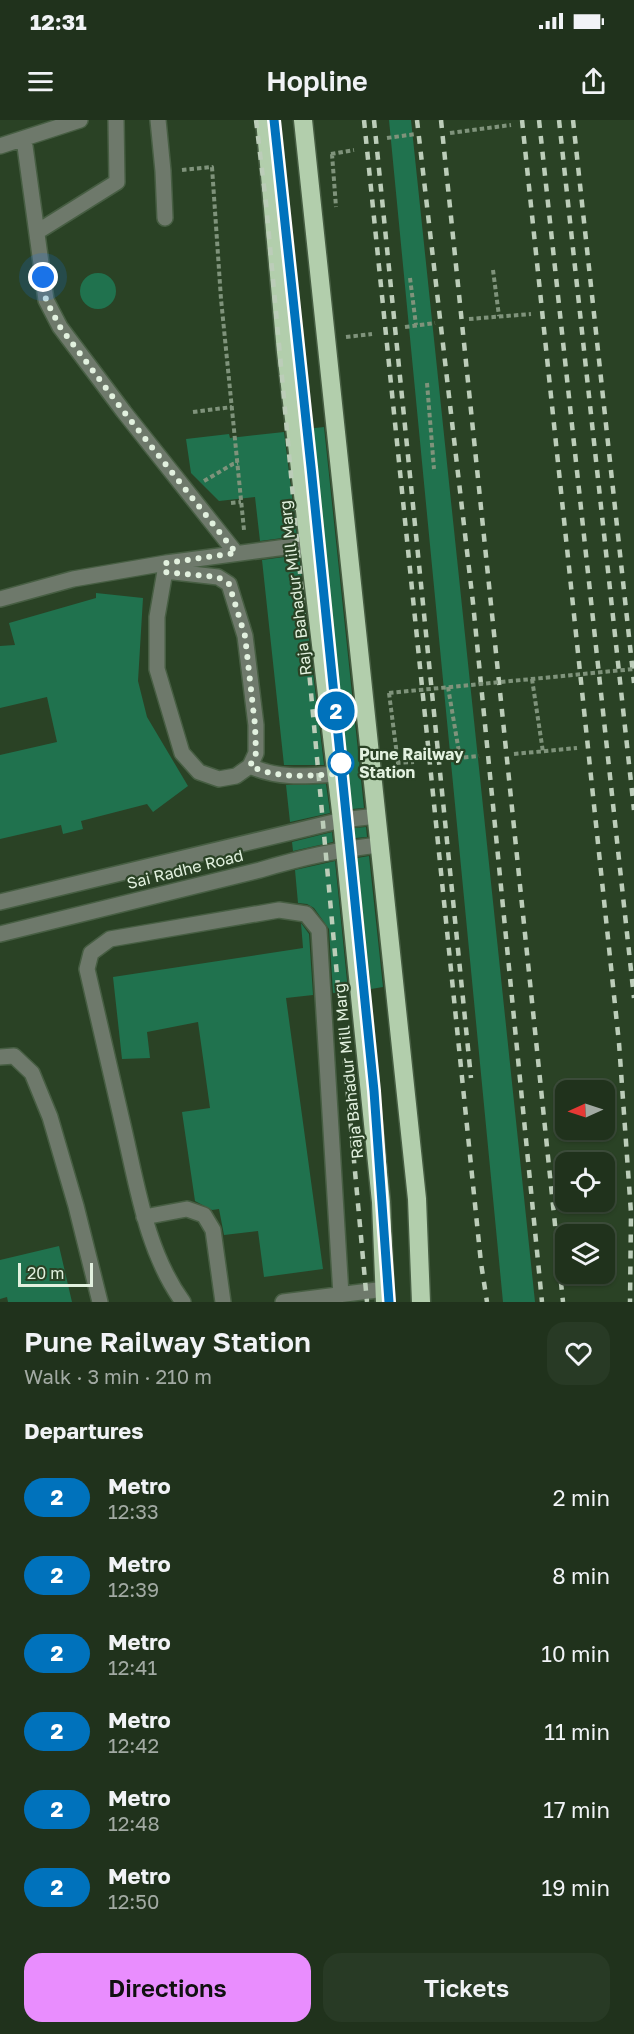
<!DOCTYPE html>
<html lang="en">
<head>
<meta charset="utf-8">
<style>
  :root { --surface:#20321c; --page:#283a25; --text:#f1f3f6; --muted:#a2aaa3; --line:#3d4d3b; --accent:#e98dfe }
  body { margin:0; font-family:"Golos Text",sans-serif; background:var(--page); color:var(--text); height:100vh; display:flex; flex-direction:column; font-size:22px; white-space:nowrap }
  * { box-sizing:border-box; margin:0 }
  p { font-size:20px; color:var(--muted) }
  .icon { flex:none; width:33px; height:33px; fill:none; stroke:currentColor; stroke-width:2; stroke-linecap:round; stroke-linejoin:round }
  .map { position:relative; height:1182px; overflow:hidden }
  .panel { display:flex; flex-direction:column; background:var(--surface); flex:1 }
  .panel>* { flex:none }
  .badge { padding:0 12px; border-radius:20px; font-size:21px; line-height:39px }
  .needle { width:39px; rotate:267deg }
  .buttons { position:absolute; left:555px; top:960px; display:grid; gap:12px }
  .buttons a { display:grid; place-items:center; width:60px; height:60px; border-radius:12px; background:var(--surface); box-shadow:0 2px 4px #0004,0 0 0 2px var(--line); font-size:30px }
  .scale { position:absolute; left:18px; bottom:15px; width:75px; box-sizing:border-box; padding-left:6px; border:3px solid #e2f1df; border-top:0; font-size:16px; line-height:21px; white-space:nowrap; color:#e2f1df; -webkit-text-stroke:4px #2a4225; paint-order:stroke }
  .you { position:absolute; width:30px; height:30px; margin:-15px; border:4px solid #fff; border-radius:50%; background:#1a73e8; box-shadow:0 0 0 9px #1a73e833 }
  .map>.badge { position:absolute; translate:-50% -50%; box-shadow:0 0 0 3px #fff }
  h2 { padding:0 24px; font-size:22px; line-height:54px }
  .round { display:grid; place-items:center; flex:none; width:63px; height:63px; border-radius:18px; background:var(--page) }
  .head { display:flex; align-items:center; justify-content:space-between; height:102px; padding:0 24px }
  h1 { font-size:28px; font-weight:600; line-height:45px }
  .button { display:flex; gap:12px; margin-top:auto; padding:12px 24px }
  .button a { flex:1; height:69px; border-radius:18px; background:var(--accent); color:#111; font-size:24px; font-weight:600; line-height:69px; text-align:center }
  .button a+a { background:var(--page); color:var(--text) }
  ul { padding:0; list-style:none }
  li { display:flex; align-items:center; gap:18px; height:78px; padding:0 24px }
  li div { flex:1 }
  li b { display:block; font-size:22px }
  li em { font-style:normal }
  li .badge { min-width:66px; font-weight:700; text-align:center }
  .status { display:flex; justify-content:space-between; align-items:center; height:42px; padding:0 30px; background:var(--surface); direction:ltr }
  .status svg { height:16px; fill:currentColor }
  header { display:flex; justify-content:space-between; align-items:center; height:78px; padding:0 24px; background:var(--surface); font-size:27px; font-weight:600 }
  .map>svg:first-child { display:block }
  .building { fill:#20724e }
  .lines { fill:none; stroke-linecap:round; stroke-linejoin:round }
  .minor-casing { stroke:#475e43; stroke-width:18 }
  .highway-casing { stroke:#475e43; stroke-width:21 }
  .path { stroke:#7f937b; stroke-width:4; stroke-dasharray:4.5 3; stroke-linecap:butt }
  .minor { stroke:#6e796b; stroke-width:15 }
  .highway { stroke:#b2ceac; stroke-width:18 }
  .rail { stroke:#bccdb9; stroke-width:4.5; stroke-dasharray:8 8; stroke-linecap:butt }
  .path-bridge { stroke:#7f937b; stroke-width:4; stroke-dasharray:4.5 3; stroke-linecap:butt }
  .line-casing { stroke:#fff; stroke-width:14 }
  .line { stroke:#0072bc; stroke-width:9 }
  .walk { stroke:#e2f1df; stroke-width:6; stroke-dasharray:0 10.8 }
  .stop-dot { fill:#fff; stroke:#0072bc; stroke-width:3 }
  .labels { text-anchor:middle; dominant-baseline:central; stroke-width:4.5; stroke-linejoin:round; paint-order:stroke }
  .street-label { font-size:16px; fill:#e2f1df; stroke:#2a4225 }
  .stop-label { font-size:16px; font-weight:bold; fill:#e2f1df; stroke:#2a4225; text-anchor:start }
</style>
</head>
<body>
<div class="status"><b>12:31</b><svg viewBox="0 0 49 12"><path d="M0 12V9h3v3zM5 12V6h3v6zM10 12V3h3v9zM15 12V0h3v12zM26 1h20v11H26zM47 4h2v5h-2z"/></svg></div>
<header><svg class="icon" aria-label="menu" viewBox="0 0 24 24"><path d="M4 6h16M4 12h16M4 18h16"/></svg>Hopline<svg class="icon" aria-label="share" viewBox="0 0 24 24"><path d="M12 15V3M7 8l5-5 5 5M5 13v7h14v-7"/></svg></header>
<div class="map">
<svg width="634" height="1182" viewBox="0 0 634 1182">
  <rect width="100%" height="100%" fill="#2a4225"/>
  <path class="building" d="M 389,0 L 411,0 L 535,1182 L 503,1182 Z
    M80 171a18 18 0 1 1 36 0a18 18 0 1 1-36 0Z
    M 324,307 L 364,688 L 352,689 L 307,309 Z
    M 284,312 L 297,416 L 260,421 L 255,377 L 219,381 L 191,353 L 186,319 L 229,314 L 230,318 Z
    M 299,435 L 324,645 L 284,645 L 262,440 Z
    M 96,473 L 143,478 L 138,561 L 147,597 L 188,666 L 153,692 L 147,684 L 81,701 L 83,709 L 63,714 L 61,705 L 0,719 L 0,635 L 57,622 L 47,577 L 0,588 L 0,526 L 15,525 L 9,503 L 96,478 Z
    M 326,664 L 330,693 L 290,702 L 286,665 Z
    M 366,707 L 367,717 L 355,718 L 354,708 Z
    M 332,712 L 333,722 L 293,731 L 292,722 Z
    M 369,736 L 383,867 L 371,869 L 357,738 Z
    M 335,741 L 348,871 L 333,873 L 329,809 L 314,788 L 307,784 L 298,783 L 295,750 Z
    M 301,803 L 309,814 L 313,875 L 286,878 L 323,1149 L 264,1157 L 258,1111 L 224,1115 L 219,1089 L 212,1090 L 195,1081 L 182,992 L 210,988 L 198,902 L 147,912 L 150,938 L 122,939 L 113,857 L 303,828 Z
    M 59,1126 L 72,1182 L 8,1182 L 7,1177 L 0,1179 L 0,1140 Z"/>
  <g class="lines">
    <g class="minor-casing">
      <path id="minor" d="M 158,0 L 163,51 L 165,98
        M 24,19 L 46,180 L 60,207 L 124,292 L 236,433
        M 0,26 L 80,0
        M 37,112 L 117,62 L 116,0
        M 165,451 L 218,457 L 229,464 L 245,516 L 256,605 L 256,633 L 250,646 L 236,656 L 219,659 L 199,652 L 182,633 L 157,549 L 157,497 L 165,451 L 166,443
        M 0,479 L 73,459 L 166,443 L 309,424
        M 250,646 C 278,659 306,656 337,654
        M 0,782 L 342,700 L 377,696
        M 0,814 L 260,750 C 300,738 338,729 380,725
        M 0,937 L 14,936 L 32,953 L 50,997 L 76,1086 L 100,1182
        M 144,1097 L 187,1089 L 204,1095 L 213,1110 L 223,1182
        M 183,1182 C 148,1134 138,1071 125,1014 C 112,959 100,904 87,849 L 91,833 L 110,819 L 279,790 L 306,794 L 319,810 L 341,1175
        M 283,1182 L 385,1169"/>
    </g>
    <g class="highway-casing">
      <path id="highway" d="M 265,0 L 286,232 L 342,700 L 381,1082 L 385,1182
        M 303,0 L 417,1079 L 421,1182"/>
    </g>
    <path class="path" d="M 450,13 L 511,5
      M 387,18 L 416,14
      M 331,34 L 354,30
      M 332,34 L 336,87
      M 182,50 L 212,47 L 221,179 L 244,410
      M 493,150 L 499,196
      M 410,158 L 416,205
      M 469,199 L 531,194
      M 405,207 L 435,203
      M 346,217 L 372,214
      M 427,263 L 434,349
      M 193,292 L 232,287
      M 204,361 L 233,344 L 238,343
      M 231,383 L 241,382
      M 532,559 L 543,632
      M 448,567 L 460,638
      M 389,573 L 398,643
      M 514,634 L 577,628
      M 449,639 L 479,636
      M 396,643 L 414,642"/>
    <use href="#minor" class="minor"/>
    <use href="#highway" class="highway"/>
    <path class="rail" d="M 256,0 L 266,83 L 367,1182
      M 274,0 L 314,371 L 374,971 L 389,1182
      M 364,0 L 481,1143 L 487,1182
      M 374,0 L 471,958
      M 417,0 L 473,483 L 542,1182
      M 441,0 L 563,1182
      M 522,0 L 619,923 L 631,1093 L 630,1182
      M 539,0 L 634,878
      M 559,0 L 634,690
      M 573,0 L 634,563"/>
    <path class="path-bridge" d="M 389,573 L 634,549"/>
  </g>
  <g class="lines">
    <g class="line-casing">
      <path id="line" d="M 274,0 L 311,347 L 374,971 L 389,1182"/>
    </g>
    <use href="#line" class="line"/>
    <path class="walk" d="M 43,157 L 46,180 L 60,207 L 124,292 L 236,433 L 166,443 L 165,452 L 218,457 L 229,464 L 245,516 L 255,605 L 256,633 L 250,646 C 278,659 306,656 337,654 L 341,643"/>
  </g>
  <circle class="stop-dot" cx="341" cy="643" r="12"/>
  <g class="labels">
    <g class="street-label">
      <text transform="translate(295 468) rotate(-97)">Raja Bahadur Mill Marg</text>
      <text transform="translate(185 749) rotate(-14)">Sai Radhe Road</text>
      <text transform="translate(348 951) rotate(-96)">Raja Bahadur Mill Marg</text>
    </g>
    <g class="stop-label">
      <text x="359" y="634">Pune Railway<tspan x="359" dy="18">Station</tspan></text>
    </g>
  </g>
</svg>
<div class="buttons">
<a><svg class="needle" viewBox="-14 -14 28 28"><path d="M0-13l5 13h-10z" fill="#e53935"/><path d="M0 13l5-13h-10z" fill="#a2aaa3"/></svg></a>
<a><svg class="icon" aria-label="locate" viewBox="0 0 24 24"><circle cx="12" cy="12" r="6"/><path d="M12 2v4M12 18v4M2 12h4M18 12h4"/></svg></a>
<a><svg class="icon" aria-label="layers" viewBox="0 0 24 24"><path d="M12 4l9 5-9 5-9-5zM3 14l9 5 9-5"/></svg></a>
</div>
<div class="scale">20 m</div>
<div class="you" style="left:43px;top:157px"></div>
<b class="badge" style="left:336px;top:591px;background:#0072bc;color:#fff">2</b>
</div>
<section class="panel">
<div class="head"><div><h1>Pune Railway Station</h1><p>Walk · 3 min · 210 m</p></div><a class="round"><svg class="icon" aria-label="heart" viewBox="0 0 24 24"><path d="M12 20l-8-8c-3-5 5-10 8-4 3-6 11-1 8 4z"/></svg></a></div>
<h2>Departures</h2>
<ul>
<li><span class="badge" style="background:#0072bc;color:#fff">2</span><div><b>Metro</b><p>12:33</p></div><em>2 min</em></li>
<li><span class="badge" style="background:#0072bc;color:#fff">2</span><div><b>Metro</b><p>12:39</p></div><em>8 min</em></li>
<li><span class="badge" style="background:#0072bc;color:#fff">2</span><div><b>Metro</b><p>12:41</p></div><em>10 min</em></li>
<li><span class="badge" style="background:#0072bc;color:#fff">2</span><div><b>Metro</b><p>12:42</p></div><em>11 min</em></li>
<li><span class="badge" style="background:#0072bc;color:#fff">2</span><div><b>Metro</b><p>12:48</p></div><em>17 min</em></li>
<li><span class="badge" style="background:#0072bc;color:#fff">2</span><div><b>Metro</b><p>12:50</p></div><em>19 min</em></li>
</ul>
<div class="button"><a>Directions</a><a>Tickets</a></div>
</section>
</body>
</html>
